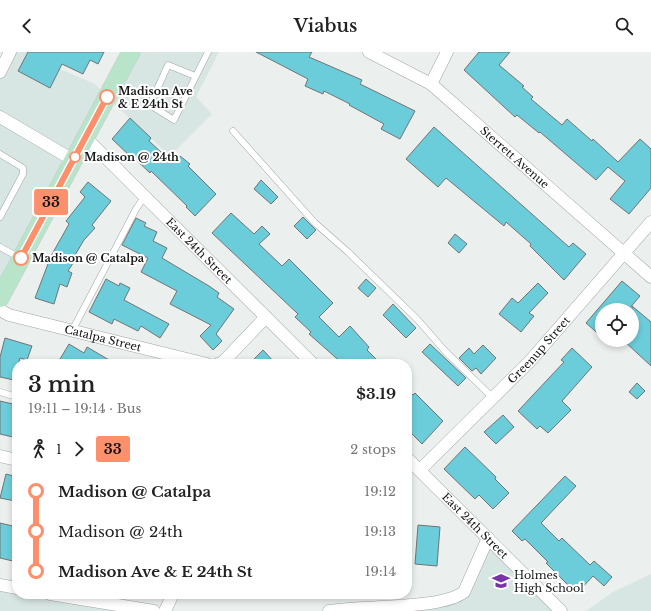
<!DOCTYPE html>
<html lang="en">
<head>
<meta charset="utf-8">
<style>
  :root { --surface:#fff; --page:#f2f2f2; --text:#222; --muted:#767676 }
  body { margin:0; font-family:"Libre Baskerville",serif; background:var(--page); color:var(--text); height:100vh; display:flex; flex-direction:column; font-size:15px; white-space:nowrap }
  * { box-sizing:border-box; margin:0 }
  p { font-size:13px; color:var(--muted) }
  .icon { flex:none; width:22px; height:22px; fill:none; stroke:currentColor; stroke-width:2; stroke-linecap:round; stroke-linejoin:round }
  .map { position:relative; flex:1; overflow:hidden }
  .side { position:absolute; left:12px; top:307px; width:400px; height:240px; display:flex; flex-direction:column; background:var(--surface); border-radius:16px; box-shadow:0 2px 6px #0003 }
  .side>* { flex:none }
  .badge { padding:0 8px; border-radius:3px; font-size:14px; line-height:26px }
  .controls { position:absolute; left:595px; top:251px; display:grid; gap:8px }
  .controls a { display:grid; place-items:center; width:44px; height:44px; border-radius:50%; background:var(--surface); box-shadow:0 2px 6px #0003; font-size:20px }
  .map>.badge { position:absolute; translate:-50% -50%; box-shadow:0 0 0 2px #fff }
  .legs { display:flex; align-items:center; gap:6px; height:44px; padding:0 16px; font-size:13px }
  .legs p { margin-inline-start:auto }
  .overview { display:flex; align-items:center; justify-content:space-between; height:68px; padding:0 16px }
  h1 { font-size:22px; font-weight:600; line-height:30px }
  ul { padding:0 16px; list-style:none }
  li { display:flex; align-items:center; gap:14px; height:40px; font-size:15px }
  li i { display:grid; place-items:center; width:6px; height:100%; margin:0 5px; background:currentColor }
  li i::after { content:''; width:10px; height:10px; margin:-5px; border:3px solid; border-radius:50%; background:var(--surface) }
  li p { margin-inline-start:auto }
  li:first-child i { background:linear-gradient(#0000 50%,currentColor 0) }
  li:last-child i { background:linear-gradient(currentColor 50%,#0000 0) }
  header { display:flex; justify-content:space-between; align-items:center; height:52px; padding:0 16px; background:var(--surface); font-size:18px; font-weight:600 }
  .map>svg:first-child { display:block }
  .built { fill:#d8e6e3 }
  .building { fill:#6ccdda; stroke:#717475 }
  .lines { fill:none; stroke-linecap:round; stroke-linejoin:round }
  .service-casing { stroke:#a1a6a5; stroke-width:7 }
  .minor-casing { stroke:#a1a6a5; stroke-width:13 }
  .primary-casing { stroke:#cbcccc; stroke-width:19 }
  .service { stroke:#fff; stroke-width:6 }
  .minor { stroke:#fff; stroke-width:12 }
  .primary { stroke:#b8e4c9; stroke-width:18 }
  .line-1-casing { stroke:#fff; stroke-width:9 }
  .line-1 { stroke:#fd906c; stroke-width:6 }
  .stop-1-dot { fill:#fff; stroke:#fd906c; stroke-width:2 }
  .labels { text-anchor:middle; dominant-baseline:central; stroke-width:4; stroke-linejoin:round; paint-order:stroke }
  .stop-label { font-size:11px; font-weight:bold; fill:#141615; stroke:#fff; text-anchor:start }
  .street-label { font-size:11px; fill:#141615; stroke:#fff }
  .poi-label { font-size:11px; fill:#141615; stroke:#fff; text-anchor:start }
</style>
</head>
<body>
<header><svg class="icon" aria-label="back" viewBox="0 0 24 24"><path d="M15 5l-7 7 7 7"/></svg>Viabus<svg class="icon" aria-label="search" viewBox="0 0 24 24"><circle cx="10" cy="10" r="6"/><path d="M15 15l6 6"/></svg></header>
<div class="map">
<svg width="651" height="559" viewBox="0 0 651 559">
  <rect width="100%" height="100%" fill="#ebefee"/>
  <path class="built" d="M 10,0 L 28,0 L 60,17 L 95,32 L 107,44 L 131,0 L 219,0 L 196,45 L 212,62 L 170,104 L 107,45 L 0,246 L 0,20 Z
    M 488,486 L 561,559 L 329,559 L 458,544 Z
    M 651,522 L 651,559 L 586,559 L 613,540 Z
    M 0,533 L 17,536 L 17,542 L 50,542 L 154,559 L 0,559 Z"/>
  <path class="building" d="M 28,0 L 104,0 L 98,12 L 90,8 L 83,22 L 62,12 L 50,36 L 18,19 Z
    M 256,0 L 312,0 L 309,5 L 362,28 L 360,32 L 415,59 L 400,87 L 381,77 L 384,72 L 349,53 L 350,52 L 324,39 L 323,42 L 305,34 L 308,27 Z
    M 479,0 L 510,0 L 499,13 L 524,34 L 522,35 L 533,45 L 531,47 L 562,73 L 567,67 L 592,89 L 593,87 L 618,110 L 640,87 L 651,97 L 651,136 L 629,162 L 610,147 L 625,129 L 608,115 L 596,128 L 540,80 L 539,81 L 517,63 L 515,65 L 464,18 Z
    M 130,66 L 151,86 L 149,89 L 173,111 L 180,104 L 190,112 L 188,114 L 216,142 L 195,164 L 186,155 L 187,154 L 151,119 L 150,121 L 133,105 L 132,106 L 112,87 Z
    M 434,75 L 569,195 L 573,191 L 586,202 L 564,228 L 530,194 L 531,192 L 506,170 L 504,174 L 446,126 L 438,135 L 406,107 Z
    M 261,128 L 278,145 L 271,152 L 254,137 Z
    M 88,130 L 111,149 L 92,173 L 95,176 L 84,188 L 75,203 L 77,205 L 68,219 L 72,221 L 67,235 L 60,232 L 54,252 L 35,246 L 51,204 L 69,172 L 66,169 L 85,145 L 80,140 Z
    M 231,161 L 254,182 L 262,174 L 270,182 L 259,192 L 282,214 L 289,207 L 333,251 L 319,265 L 339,285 L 350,274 L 369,295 L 367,298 L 381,312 L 343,312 L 309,282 L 311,280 L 295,265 L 298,262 L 212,181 Z
    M 303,165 L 316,178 L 307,187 L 294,174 Z
    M 136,166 L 146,171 L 144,174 L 157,180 L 153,189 L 167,196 L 162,206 L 209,234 L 219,241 L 217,245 L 234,257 L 216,282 L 222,289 L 213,298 L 200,284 L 211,273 L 170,252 L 177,239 L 141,220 L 148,206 L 122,193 Z
    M 455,182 L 467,192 L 459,201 L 448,191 Z
    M 106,227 L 119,234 L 120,231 L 130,236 L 124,248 L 169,272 L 160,286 L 141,274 L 138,279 L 114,267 L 112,272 L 89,260 Z
    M 366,227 L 376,236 L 368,245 L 358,236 Z
    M 622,229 L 640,244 L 628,258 L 602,258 L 602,285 L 586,271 Z
    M 538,231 L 548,241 L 529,261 L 534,264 L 521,280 L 499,262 L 512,246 L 518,251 Z
    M 393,252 L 416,276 L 406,286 L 383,263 Z
    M 632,254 L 651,270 L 651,314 L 623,288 L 632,288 Z
    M 5,286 L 32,294 L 27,308 L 20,306 L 14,328 L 0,325 L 0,305 Z
    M 69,292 L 84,301 L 87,295 L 116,312 L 57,312 Z
    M 430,292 L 466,326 L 458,334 L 422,300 Z
    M 483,293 L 496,306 L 481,322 L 476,316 L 472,319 L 459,306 L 469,296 L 474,302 Z
    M 572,296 L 592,315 L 562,349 L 571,358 L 548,381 L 540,374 L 537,377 L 518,359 L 564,310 L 561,308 Z
    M 263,298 L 276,312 L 249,312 Z
    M 637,331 L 645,339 L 637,347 L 629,340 Z
    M 407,337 L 413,343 L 415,341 L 443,369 L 422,392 L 407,377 Z
    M 0,349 L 17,353 L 17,386 L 0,382 Z
    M 503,363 L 514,375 L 496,392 L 484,380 Z
    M 465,395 L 496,425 L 495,427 L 509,441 L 493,457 L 479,443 L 475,447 L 444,417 Z
    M 6,422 L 17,425 L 15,449 L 0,446 Z
    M 565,424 L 576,434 L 541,471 L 559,489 L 562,486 L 590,513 L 594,509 L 612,525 L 604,534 L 593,524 L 578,540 L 569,532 L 568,533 L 546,511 L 548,510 L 525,487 L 522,489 L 512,479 Z
    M 0,471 L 17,475 L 17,510 L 0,506 Z
    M 418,473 L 440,475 L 437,514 L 415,512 Z"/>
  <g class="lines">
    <g class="service-casing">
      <path id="service" d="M 195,24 L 168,13 L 150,53 L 174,68 L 208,0
        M 233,79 L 315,171 L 348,200 L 417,267 L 445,299 L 493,346
        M 0,102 L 23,116 L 23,122 L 0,165
        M 0,195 L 20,206
        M 72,279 L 136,157 L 145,144
        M 0,340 L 17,345"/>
    </g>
    <g class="minor-casing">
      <g id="minor">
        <path id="s1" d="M 369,0 L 431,32 L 651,225"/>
        <path d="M 0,20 L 10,0"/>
        <path d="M 431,32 L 447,0"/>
        <path d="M 0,65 L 73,108"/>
        <path id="s2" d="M 85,85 L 313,312"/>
        <path id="s3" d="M 0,258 L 9,263 L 207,312"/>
        <path d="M 218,312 L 223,310 L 266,265"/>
        <path d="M 0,404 L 17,408"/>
        <path id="s4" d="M 407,406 L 561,559"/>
        <path id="s5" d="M 420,418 L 531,308 L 651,170"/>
        <path d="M 0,533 L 17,536"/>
        <path d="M 50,542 L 154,559"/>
        <path d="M 165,559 L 173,542"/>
        <path d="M 329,559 C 363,553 440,558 464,540 L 488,486"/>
      </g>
    </g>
    <g class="primary-casing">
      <path id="primary" d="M 0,246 L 131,0"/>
    </g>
    <use href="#service" class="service"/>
    <use href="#minor" class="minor"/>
    <use href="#primary" class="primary"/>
  </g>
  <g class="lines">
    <g class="line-1-casing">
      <path id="line-1" d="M 21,206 L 107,45"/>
    </g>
    <use href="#line-1" class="line-1"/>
  </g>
  <defs>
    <g id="school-bare" transform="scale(1.38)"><path d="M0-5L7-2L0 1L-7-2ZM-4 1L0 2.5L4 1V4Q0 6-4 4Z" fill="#7934a8" stroke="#fff" stroke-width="2.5" paint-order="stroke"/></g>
  </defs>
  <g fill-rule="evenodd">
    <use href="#school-bare" x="501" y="529"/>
  </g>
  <g class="stop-1-dot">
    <circle cx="107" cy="45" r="7"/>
    <circle cx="75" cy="105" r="5"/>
    <circle cx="21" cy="206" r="7"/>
  </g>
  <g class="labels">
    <g class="stop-label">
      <text x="118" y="39">Madison Ave<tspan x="118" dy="13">&amp; E 24th St</tspan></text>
      <text x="84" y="105">Madison @ 24th</text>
      <text x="32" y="206">Madison @ Catalpa</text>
    </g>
    <g class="street-label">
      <text stroke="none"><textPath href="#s1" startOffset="181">Sterrett Avenue</textPath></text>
      <text stroke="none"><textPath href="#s2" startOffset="161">East 24th Street</textPath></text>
      <text stroke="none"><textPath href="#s3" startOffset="107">Catalpa Street</textPath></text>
      <text stroke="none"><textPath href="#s5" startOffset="169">Greenup Street</textPath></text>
      <text stroke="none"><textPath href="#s4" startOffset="96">East 24th Street</textPath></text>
    </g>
    <g class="poi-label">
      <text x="514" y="523">Holmes<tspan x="514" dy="13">High School</tspan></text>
    </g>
  </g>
</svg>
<div class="controls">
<a><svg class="icon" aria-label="locate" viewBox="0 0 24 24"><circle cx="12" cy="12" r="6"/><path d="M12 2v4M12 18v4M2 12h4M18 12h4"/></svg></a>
</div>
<b class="badge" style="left:51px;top:150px;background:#fd906c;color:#111">33</b>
<section class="side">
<div class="overview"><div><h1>3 min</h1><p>19:11 – 19:14 · Bus</p></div><b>$3.19</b></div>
<div class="legs"><svg class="icon" aria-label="walk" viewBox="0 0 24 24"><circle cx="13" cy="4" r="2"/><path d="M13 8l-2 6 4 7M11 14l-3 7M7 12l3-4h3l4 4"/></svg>1<svg class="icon" aria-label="forward" viewBox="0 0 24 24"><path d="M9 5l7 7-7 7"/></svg><b class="badge" style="background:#fd906c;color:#111">33</b><p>2 stops</p></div>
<ul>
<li><i style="color:#fd906c"></i><b>Madison @ Catalpa</b><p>19:12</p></li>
<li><i style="color:#fd906c"></i><span>Madison @ 24th</span><p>19:13</p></li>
<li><i style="color:#fd906c"></i><b>Madison Ave &amp; E 24th St</b><p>19:14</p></li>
</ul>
</section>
</div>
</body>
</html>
